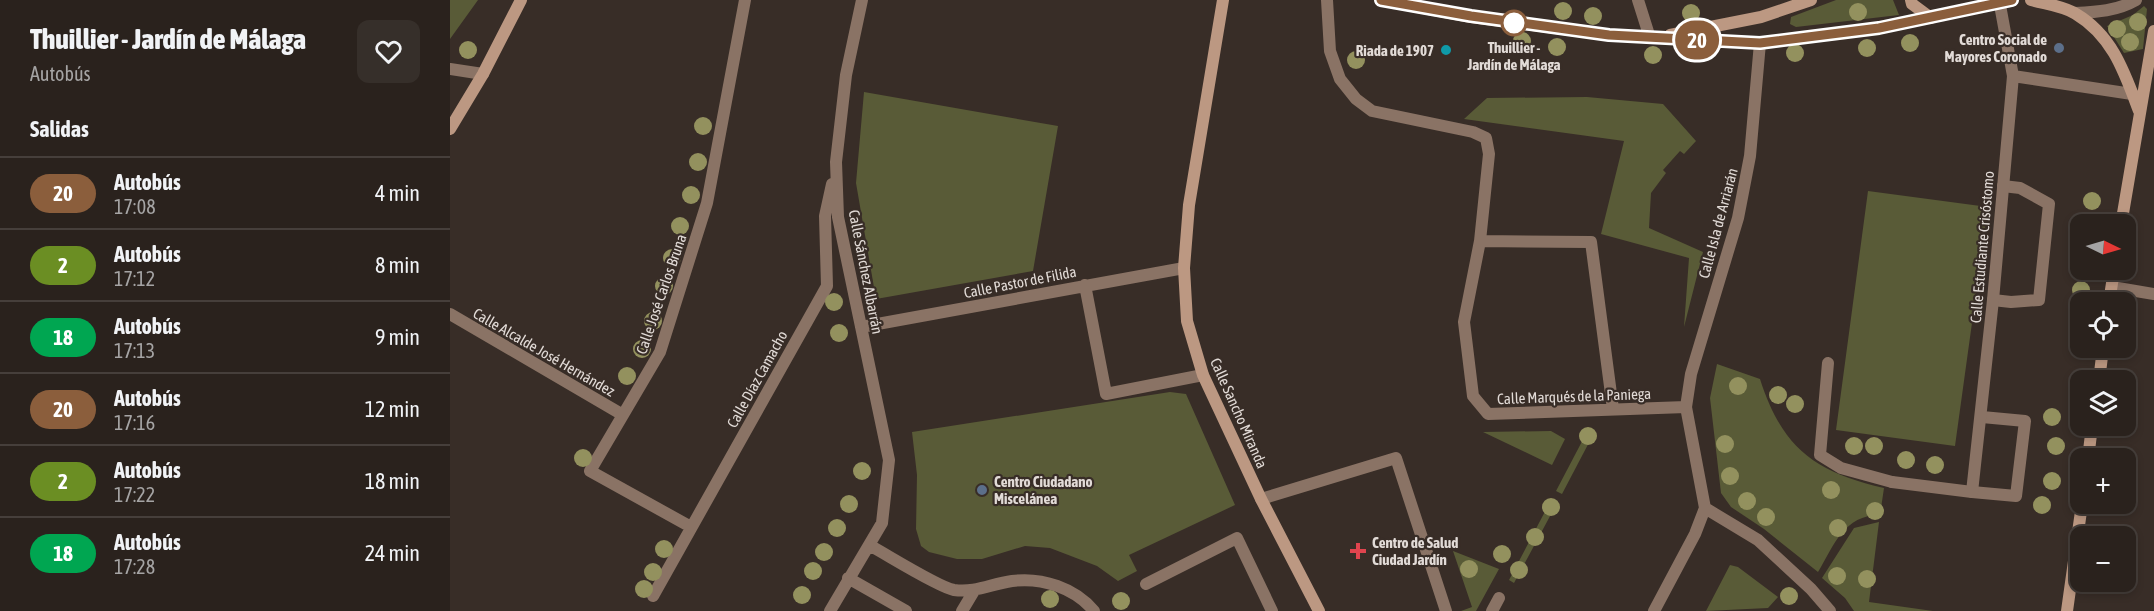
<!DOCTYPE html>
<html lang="es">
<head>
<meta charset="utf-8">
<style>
  :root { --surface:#2a221d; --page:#362f2a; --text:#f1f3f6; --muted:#a5a4a4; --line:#463f3b }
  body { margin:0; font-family:"Asap Condensed",sans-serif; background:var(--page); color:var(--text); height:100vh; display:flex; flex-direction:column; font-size:22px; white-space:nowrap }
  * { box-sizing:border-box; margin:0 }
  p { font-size:20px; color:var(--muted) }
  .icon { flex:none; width:33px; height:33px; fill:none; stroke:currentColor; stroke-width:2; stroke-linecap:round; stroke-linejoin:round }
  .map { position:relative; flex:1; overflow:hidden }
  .side { display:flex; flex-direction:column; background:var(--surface); width:450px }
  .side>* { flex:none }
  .badge { padding:0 12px; border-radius:20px; font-size:21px; line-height:39px }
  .needle { width:39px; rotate:95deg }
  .buttons { position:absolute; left:1620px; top:214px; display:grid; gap:12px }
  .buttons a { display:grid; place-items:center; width:66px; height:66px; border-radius:12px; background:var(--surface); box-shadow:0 3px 9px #0003,0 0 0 2px var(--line); font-size:30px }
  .map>.badge { position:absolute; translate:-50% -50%; box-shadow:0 0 0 3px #fff }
  h2 { padding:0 30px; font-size:22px; line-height:54px }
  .round { display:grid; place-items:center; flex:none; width:63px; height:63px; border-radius:12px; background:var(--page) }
  .overview { display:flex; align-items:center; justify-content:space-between; height:102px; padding:0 30px }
  h1 { font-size:28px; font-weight:800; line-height:45px }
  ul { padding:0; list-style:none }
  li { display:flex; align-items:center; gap:18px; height:72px; padding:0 30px; border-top:2px solid var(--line) }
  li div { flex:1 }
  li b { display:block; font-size:22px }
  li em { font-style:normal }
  li .badge { min-width:66px; font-weight:700; text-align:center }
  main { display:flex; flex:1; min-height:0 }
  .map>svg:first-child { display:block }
  .green { fill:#595b37 }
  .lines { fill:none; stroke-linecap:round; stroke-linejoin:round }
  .lane { stroke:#8a7365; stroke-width:12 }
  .street { stroke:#8a7365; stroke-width:12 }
  .secondary { stroke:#bc9882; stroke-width:12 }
  .tree { fill:#93915e }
  .line-casing { stroke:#fff; stroke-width:14 }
  .line { stroke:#8b5e3c; stroke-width:9 }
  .stop-dot { fill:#fff; stroke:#8b5e3c; stroke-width:3 }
  .service-dot { fill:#5c6f8a; stroke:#382d27; stroke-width:2 }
  .culture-dot { fill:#0f9aa8; stroke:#382d27; stroke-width:2 }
  .health-dot { fill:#e0444e; stroke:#382d27; stroke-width:2 }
  .labels { text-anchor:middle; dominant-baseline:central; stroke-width:4.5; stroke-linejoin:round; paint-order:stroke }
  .poi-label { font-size:15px; font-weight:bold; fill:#e2dbd7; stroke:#382d27; text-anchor:end }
  .stop-label { font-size:15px; font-weight:bold; fill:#e2dbd7; stroke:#382d27 }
  .street-label { font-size:15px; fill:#e2dbd7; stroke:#382d27 }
</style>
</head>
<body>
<main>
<section class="side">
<div class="overview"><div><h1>Thuillier - Jardín de Málaga</h1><p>Autobús</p></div><a class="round"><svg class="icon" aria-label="heart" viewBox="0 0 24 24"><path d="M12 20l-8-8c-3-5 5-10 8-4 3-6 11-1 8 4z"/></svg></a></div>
<h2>Salidas</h2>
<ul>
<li><span class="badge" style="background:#8b5e3c;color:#fff">20</span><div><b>Autobús</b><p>17:08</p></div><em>4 min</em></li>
<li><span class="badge" style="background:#6b8e23;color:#fff">2</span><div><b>Autobús</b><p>17:12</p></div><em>8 min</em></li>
<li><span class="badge" style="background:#00a651;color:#fff">18</span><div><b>Autobús</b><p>17:13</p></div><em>9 min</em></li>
<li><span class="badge" style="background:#8b5e3c;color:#fff">20</span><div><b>Autobús</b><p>17:16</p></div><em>12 min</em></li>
<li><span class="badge" style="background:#6b8e23;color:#fff">2</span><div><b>Autobús</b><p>17:22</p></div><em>18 min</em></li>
<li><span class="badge" style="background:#00a651;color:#fff">18</span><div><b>Autobús</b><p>17:28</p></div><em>24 min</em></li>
</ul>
</section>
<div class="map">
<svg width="1704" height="611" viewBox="0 0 1704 611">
  <rect width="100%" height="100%" fill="#382d27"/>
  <path class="green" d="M 0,0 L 28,0 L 0,39 Z
    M 1386,0 L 1443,0 L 1449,15 L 1346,27 L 1340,24 L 1341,17 Z
    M 1694,6 L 1697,9 L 1693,49 L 1674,53 L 1657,26 L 1683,15 Z
    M 414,92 L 608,126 L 583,271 L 426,299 L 406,183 Z
    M 1137,97 L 1213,104 L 1246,141 L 1234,154 L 1230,151 L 1213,170 L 1216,173 L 1201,193 L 1199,228 L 1253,252 L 1234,327 L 1239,258 L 1151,234 L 1174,141 L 1014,119 L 1037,98 Z
    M 1418,191 L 1538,207 L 1505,446 L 1386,430 Z
    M 1267,364 L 1310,379 C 1332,448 1365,472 1434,488 L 1430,515 C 1394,515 1384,545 1368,572 L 1314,529 L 1281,507 L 1271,493 L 1260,398 Z
    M 720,392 L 736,394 L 785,505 L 679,555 L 687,571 L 668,581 L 647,566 L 600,548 L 575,546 L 532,559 L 507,559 L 479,552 L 471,546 L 466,529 L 467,475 L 462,432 Z
    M 1138,430 L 1144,433 L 1112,494 L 1106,491 Z
    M 1101,431 L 1115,439 L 1102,465 L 1033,432 Z
    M 1100,502 L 1106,505 L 1064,583 L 1059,580 Z
    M 1429,522 L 1419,602 L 1483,611 L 1404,611 L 1395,598 L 1372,578 L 1404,528 Z
    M 1003,551 L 1049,569 L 1026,611 L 1011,611 L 1022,607 Z
    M 1280,565 L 1288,567 L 1328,597 L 1318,608 L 1256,611 Z"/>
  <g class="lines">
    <path class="lane" d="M 1662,287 L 1704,294
      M 1543,300 L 1561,302 L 1589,300 L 1599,204 L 1570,188 L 1553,186
      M 1378,363 L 1370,455 L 1391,468 L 1442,482
      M 1522,492 L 1566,496 L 1575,421 L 1532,417
      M 696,584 L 787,538 L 822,611
      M 1042,611 L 1049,598"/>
    <path class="street" d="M 877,0 L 880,51 L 890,79 L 906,99 L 922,111 L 1023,132 L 1036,138 L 1039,154 L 1030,241 L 1014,322 L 1023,396 L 1038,414 L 1236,407
      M 1188,0 L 1200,38
      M 1625,13 C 1647,12 1667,11 1686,0
      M 0,69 L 33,74
      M 1563,76 L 1682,94
      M 1030,241 L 1141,242 L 1163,409
      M 635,285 L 656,394 L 753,375
      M 0,314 L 173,415
      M 411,327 L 734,268
      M 1442,482 L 1522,492 L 1543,300 L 1563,76 L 1550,5
      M 811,499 L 946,458 L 996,611
      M 1255,508 L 1308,540 L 1361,589 L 1380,611
      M 241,527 L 140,471 L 210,352 L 257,203 L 295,0
      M 419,545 C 436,554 488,587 504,590 C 525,593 541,584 562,581 C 592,577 625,588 644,611
      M 398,578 L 456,611
      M 203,596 L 377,286 L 375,216 L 382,184
      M 380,611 L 432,523 L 439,460 L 388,217 L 386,162 L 396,75 L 412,0
      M 512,611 L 524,591
      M 1204,611 L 1245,534 L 1255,508 L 1236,407 L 1241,374 L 1288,218 L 1300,156 L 1310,43"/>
    <path class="secondary" d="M 773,0 L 739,205 L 734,268 L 737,321 L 753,375 L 811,499 L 869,611
      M 931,0 L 1021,17 L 1159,35 L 1310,43 L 1429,28 L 1562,0
      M 1461,0 L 1462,4 L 1481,18
      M 1581,0 C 1595,4 1614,6 1626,14 C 1663,36 1675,74 1689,111
      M 1220,35 L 1311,17 L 1361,0
      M 0,129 L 33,74 L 71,0
      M 1671,225 L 1704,31
      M 1659,303 L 1664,270
      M 1649,381 L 1653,348
      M 1638,459 L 1642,426
      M 1617,611 L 1632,504"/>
  </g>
  <g class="tree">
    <circle cx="1113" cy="11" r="9"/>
    <circle cx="1408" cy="12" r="9"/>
    <circle cx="1241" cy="13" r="9"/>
    <circle cx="1143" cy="16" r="9"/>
    <circle cx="1688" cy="22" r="9"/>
    <circle cx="1667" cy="29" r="9"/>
    <circle cx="1072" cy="41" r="9"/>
    <circle cx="1680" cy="42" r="9"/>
    <circle cx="1460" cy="43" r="9"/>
    <circle cx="1107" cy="47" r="9"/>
    <circle cx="1417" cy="48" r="9"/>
    <circle cx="18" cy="50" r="9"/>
    <circle cx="1345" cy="53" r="9"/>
    <circle cx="1203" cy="55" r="9"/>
    <circle cx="906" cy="60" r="9"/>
    <circle cx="253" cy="126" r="9"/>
    <circle cx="248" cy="162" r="9"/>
    <circle cx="241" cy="195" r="9"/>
    <circle cx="1642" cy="201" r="9"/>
    <circle cx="230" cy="226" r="9"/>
    <circle cx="222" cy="258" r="9"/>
    <circle cx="214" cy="286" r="9"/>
    <circle cx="1631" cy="290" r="9"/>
    <circle cx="384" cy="302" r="9"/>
    <circle cx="203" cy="321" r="9"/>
    <circle cx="389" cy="333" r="9"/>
    <circle cx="192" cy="349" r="9"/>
    <circle cx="177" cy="376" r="9"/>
    <circle cx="1288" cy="386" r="9"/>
    <circle cx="1328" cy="395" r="9"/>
    <circle cx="1345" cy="404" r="9"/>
    <circle cx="1602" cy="417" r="9"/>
    <circle cx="1138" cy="436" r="9"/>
    <circle cx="1275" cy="444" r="9"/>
    <circle cx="1404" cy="446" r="9"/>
    <circle cx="1424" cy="446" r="9"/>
    <circle cx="1606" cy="446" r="9"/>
    <circle cx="133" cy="458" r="9"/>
    <circle cx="1456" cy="460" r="9"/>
    <circle cx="1485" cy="465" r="9"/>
    <circle cx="412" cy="471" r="9"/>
    <circle cx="1280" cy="476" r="9"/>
    <circle cx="1602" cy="481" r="9"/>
    <circle cx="1381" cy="490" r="9"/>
    <circle cx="1297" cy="501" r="9"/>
    <circle cx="399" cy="504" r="9"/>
    <circle cx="1592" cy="505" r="9"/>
    <circle cx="1101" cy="507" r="9"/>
    <circle cx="1425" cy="511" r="9"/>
    <circle cx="1316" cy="517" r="9"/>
    <circle cx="387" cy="528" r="9"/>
    <circle cx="1388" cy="528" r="9"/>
    <circle cx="1085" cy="537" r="9"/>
    <circle cx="214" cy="549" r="9"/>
    <circle cx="374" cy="552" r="9"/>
    <circle cx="1052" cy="554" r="9"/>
    <circle cx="1019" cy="569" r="9"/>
    <circle cx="1069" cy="570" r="9"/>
    <circle cx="363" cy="571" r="9"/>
    <circle cx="203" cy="572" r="9"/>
    <circle cx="1387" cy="576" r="9"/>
    <circle cx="1417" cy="579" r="9"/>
    <circle cx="194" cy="589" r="9"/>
    <circle cx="352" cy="595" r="9"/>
    <circle cx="1339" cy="596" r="9"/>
    <circle cx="600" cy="599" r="9"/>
    <circle cx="671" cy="601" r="9"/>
  </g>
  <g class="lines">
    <g class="line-casing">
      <path id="line" d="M 931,0 L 1021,16 L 1159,35 L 1310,43 L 1429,28 L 1562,0"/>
    </g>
    <use href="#line" class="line"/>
  </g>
  <circle class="stop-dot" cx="1064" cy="23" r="12"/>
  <g class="service-dot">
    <circle cx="1609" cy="48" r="6"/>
    <circle cx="532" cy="490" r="6"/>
  </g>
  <circle class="culture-dot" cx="996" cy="50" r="6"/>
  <path class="health-dot" d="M905 542h6v6h6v6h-6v6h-6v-6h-6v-6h6z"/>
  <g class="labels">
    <g class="poi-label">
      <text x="1597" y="39">Centro Social de<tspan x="1597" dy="17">Mayores Coronado</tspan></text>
      <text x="984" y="50">Riada de 1907</text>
      <text x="544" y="481" text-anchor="start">Centro Ciudadano<tspan x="544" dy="17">Miscelánea</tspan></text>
      <text x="922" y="542" text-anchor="start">Centro de Salud<tspan x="922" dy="17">Ciudad Jardín</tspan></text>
    </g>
    <g class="stop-label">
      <text x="1064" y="47">Thuillier -<tspan x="1064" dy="17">Jardín de Málaga</tspan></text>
    </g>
    <g class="street-label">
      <text transform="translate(1268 223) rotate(-75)">Calle Isla de Arriarán</text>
      <text transform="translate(1532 247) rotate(-85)">Calle Estudiante Crisóstomo</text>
      <text transform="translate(416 272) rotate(79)">Calle Sánchez Albarrán</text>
      <text transform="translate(570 282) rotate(-11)">Calle Pastor de Filida</text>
      <text transform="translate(211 294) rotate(-71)">Calle José Carlos Bruna</text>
      <text transform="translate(94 352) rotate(30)">Calle Alcalde José Hernández</text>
      <text transform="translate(307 379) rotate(-61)">Calle Díaz Camacho</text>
      <text transform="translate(1124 396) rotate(-2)">Calle Marqués de la Paniega</text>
      <text transform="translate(789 413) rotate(66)">Calle Sancho Miranda</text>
    </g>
  </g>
</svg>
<div class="buttons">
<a><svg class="needle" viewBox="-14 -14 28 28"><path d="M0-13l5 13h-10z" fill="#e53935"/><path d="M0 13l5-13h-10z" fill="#a5a4a4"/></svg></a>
<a><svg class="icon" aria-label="locate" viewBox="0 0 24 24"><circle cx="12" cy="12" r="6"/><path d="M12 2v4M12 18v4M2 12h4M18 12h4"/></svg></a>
<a><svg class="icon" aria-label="layers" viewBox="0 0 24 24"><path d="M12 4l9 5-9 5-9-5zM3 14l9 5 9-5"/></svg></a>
<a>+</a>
<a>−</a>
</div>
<b class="badge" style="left:1247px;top:40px;background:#8b5e3c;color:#fff">20</b>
</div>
</main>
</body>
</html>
